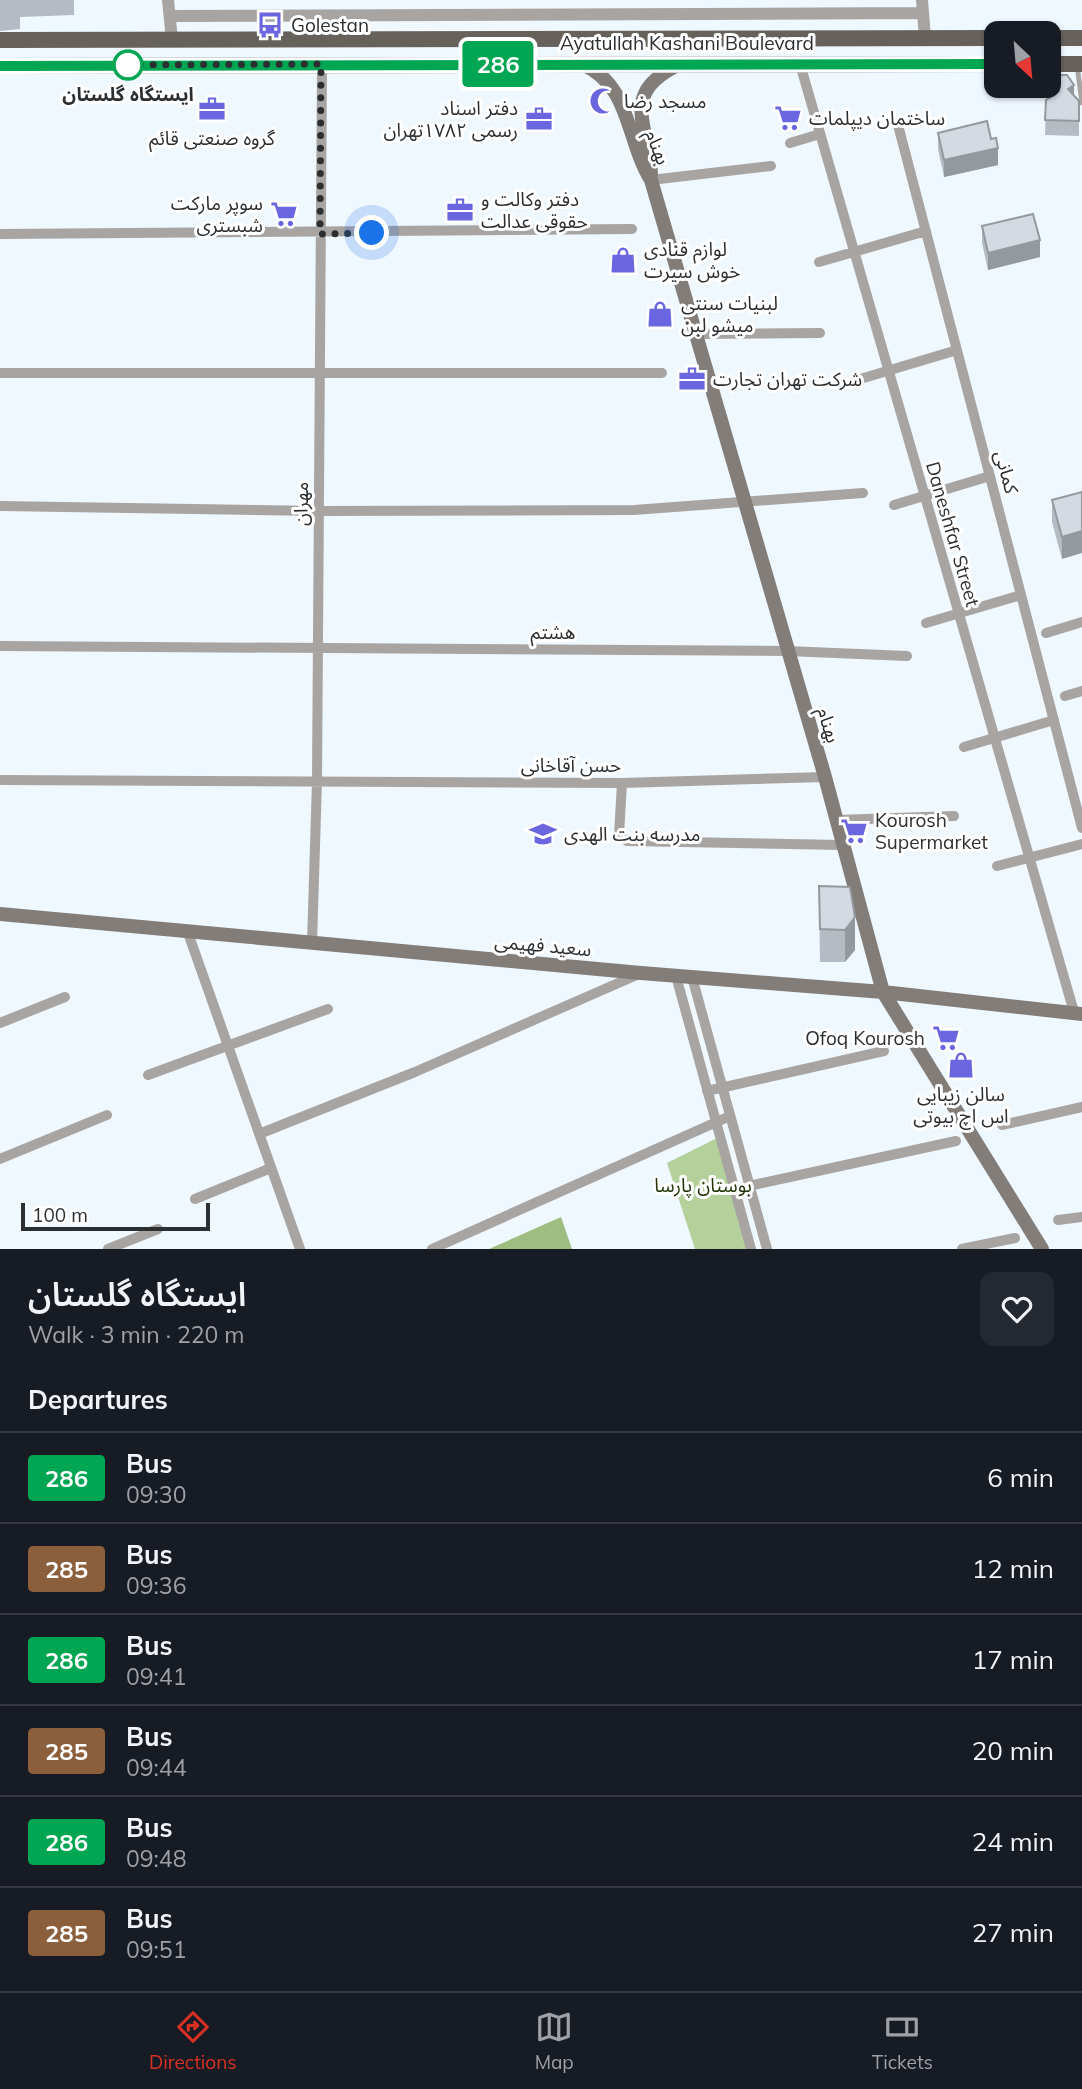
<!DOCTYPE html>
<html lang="en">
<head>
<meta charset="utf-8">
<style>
  :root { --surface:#171b24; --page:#242831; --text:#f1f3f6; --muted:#9ea1a6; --line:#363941; --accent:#d93025 }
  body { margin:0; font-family:Mulish,"Noto Sans Arabic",sans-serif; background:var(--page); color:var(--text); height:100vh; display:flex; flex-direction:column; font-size:26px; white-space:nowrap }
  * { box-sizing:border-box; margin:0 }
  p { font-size:23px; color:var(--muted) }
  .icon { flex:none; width:38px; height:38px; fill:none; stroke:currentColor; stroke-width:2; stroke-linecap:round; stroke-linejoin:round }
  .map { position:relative; height:1249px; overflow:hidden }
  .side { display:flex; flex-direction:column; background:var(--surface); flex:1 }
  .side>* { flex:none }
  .badge { padding:0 14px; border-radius:5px; font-size:24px; line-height:46px }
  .needle { width:46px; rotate:154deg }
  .tools { position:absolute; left:984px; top:21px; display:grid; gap:14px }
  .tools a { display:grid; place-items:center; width:77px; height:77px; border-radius:14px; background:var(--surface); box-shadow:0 2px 5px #0004; font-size:35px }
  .scale { position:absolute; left:21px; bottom:18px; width:189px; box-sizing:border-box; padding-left:7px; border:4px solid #2c2f32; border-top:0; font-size:19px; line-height:24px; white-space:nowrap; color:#2c2f32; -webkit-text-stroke:5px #fff; paint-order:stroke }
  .you { position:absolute; width:35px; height:35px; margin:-18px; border:5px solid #fff; border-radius:50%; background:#1a73e8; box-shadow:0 0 0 10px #1a73e833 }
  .map>.badge { position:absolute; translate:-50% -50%; box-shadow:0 0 0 4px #fff }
  h2 { padding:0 28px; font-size:26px; line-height:63px }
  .round { display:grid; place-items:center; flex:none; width:74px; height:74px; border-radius:14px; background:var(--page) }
  .overview { display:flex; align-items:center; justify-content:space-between; height:119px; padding:0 28px }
  h1 { font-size:33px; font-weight:600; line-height:52px }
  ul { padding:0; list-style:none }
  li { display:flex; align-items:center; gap:21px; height:91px; padding:0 28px; border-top:2px solid var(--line) }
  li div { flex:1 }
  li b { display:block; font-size:26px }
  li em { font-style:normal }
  li .badge { min-width:77px; font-weight:700; text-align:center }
  .tabs { display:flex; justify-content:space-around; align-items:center; height:98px; border-top:2px solid var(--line); background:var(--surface); font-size:19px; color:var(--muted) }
  .tabs a { display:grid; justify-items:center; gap:4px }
  .tabs .on { color:var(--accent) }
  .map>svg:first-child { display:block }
  .green { fill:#b4d19b }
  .forest { fill:#9ebe81 }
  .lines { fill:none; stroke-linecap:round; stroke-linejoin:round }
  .service { stroke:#a8a4a1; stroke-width:5 }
  .minor { stroke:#a8a4a1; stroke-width:10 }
  .tertiary { stroke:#a8a4a1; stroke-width:12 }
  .secondary { stroke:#827d78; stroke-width:14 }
  .primary { stroke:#67615c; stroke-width:16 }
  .wall { fill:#b5bbc2 }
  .shaded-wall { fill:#94999e }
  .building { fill:#d3dae2; stroke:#94999e; stroke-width:2 }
  .line-casing { stroke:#fff; stroke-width:16 }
  .line { stroke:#00a651; stroke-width:10 }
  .walk { stroke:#2c2f32; stroke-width:7; stroke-dasharray:0 12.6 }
  .stop-dot { fill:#fff; stroke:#00a651; stroke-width:3.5 }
  .labels { text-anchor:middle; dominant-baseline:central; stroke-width:6; stroke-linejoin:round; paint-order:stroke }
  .poi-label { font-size:19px; fill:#2c2f32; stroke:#fff; text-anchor:start }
  .street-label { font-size:19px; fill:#2c2f32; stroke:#fff }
  .stop-label { font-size:19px; font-weight:bold; fill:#2c2f32; stroke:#fff }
  .park-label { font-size:19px; fill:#213508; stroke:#fff }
</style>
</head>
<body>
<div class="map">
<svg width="1082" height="1249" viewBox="0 0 1082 1249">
  <rect width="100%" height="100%" fill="#eff7ff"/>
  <path class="green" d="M 719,1137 L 750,1249 L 695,1249 L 667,1163 Z"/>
  <path class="forest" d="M 561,1217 L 572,1249 L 489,1249 Z"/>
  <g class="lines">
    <path class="service" d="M 1077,65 L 1082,103"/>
    <path class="minor" d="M 800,64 L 1074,1012
      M 898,125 L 1082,828
      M 790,143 L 820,134
      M 651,180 L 771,166
      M 0,234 L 632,229
      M 819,262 L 926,231
      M 694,334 L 820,333
      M 0,373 L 662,373
      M 857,380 L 957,350
      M 894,505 L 990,476
      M 0,506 L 319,511 L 634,510 L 863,493
      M 926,623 L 1021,595
      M 1046,633 L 1082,622
      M 0,646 L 787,651 L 907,656
      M 1065,696 L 1082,691
      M 964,747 L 1054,720
      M 0,780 L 622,783 L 825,777
      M 622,783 L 619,835 L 627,841 L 842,845
      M 836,820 L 954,816
      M 997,866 L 1082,844
      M 188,933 L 300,1249
      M 312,943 L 317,781 L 322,64
      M 676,976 L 751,1249
      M 692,977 L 767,1249
      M 0,1023 L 65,997
      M 148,1075 L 328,1009
      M 707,1091 L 884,1051
      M 1002,1125 L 1082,1107
      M 259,1134 L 415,1072 L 639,974
      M 0,1159 L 107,1115
      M 744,1187 L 956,1141
      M 195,1199 L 271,1168
      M 1058,1220 L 1082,1217
      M 108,1249 L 158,1229
      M 432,1249 L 730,1116
      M 962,1249 L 1015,1238"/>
    <path class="tertiary" d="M 168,0 L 172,40
      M 922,0 L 925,38
      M 170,16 L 923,13"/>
    <path class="secondary" d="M 582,64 C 631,85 626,140 651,180 L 825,777 L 883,992 L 1042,1249
      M 651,179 C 652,128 616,95 678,65
      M 0,914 L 641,973 L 883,992 L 1082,1014"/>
    <path class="primary" d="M 1048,38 L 1082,38
      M 0,40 L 996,38
      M 1048,64 L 1082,64
      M 0,66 L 996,64"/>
  </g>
  <path class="wall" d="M 0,0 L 74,0 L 74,15 L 20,17 L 20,29 L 0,31 Z
    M 1051,86 L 1074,95 L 1079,101 L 1079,136 L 1045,135 L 1046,100 L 1051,97 Z
    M 938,133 L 991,139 L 998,165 L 944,177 L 938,149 Z
    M 982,226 L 1040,257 L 988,270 L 982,243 Z
    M 1082,492 L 1062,559 L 1052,522 L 1052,500 Z
    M 819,886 L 850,887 L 855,950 L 845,962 L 820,962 Z"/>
  <path class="shaded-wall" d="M 1074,85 L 1074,100 L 1068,89 Z
    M 998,148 L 998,165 L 944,177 L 944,160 Z
    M 1040,240 L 1040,257 L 988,270 L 988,253 Z
    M 1082,531 L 1082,553 L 1062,559 L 1062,537 Z
    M 855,917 L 855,950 L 845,962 L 845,930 Z"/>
  <path class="building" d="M 1057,75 L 1067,75 L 1074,85 L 1068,89 L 1079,101 L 1079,121 L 1045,120 L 1046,100 L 1059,91 L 1051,86 Z
    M 987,121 L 991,139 L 996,138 L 998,148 L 944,160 L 938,133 Z
    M 1033,214 L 1040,240 L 988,253 L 982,226 Z
    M 1082,492 L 1082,531 L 1062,537 L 1052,500 Z
    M 819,886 L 850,887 L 855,917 L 845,930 L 820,929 Z"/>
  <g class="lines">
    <g class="line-casing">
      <path id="line" d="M 0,66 L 996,64"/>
    </g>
    <use href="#line" class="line"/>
    <path class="walk" d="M 128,65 L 321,64 L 320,234 L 372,233"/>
  </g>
  <defs>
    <g id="bus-bare" transform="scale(2.1)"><path d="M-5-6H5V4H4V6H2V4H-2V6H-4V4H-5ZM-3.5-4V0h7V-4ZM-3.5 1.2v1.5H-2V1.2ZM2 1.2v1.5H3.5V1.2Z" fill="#6a66df" stroke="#fff" stroke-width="2.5" paint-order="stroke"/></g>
    <g id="mosque-bare" transform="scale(2.1)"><path d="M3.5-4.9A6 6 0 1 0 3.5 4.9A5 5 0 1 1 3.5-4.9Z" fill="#6a66df" stroke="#fff" stroke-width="2.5" paint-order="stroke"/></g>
    <g id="office-bare" transform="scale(2.1)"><path d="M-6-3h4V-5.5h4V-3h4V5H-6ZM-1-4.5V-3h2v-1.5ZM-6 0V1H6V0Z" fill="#6a66df" stroke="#fff" stroke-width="2.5" paint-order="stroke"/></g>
    <g id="supermarket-bare" transform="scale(2.1)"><path d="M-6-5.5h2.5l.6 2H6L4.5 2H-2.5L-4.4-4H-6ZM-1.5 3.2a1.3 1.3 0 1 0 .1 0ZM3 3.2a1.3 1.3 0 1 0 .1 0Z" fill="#6a66df" stroke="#fff" stroke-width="2.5" paint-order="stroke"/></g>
    <g id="shop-bare" transform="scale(2.1)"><path d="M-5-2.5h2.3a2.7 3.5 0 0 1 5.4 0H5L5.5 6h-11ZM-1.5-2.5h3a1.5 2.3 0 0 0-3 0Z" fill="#6a66df" stroke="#fff" stroke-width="2.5" paint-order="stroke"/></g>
    <g id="school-bare" transform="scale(2.1)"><path d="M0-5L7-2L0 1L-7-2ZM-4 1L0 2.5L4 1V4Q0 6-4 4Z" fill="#6a66df" stroke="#fff" stroke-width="2.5" paint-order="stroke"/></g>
  </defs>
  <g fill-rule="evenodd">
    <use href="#bus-bare" x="270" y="25"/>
    <use href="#mosque-bare" x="603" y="101"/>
    <use href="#office-bare" x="212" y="109"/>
    <use href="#supermarket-bare" x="788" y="118"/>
    <use href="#office-bare" x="539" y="119"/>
    <use href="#office-bare" x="460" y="210"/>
    <use href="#supermarket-bare" x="284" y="214"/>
    <use href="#shop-bare" x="623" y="260"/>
    <use href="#shop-bare" x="660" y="314"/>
    <use href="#office-bare" x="692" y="379"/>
    <use href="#supermarket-bare" x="854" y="831"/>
    <use href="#school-bare" x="543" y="834"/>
    <use href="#supermarket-bare" x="946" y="1038"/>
    <use href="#shop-bare" x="961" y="1065"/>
  </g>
  <circle class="stop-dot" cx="128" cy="65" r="14"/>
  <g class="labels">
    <g class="poi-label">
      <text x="291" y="25">Golestan</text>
      <text x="624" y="101">مسجد رضا</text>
      <text x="518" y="108" text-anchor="end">دفتر اسناد<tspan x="518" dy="22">رسمی ۱۷۸۲تهران</tspan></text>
      <text x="809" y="118">ساختمان دیپلمات</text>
      <text x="212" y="138" text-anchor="middle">گروه صنعتی قائم</text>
      <text x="481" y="199">دفتر وکالت و<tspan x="481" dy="22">حقوقی عدالت</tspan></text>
      <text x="263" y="203" text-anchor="end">سوپر مارکت<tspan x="263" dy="22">شبستری</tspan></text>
      <text x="644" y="249">لوازم قنادی<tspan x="644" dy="22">خوش سیرت</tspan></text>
      <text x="681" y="303">لبنیات سنتی<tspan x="681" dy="22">میشو لبن</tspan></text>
      <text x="713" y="379">شرکت تهران تجارت</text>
      <text x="875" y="820">Kourosh<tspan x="875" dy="22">Supermarket</tspan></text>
      <text x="564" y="834">مدرسه بنت الهدی</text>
      <text x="925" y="1038" text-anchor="end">Ofoq Kourosh</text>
      <text x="961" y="1094" text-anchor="middle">سالن زیبایی<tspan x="961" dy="22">اس اچ بیوتی</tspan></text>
    </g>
    <g class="street-label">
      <text x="687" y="43">Ayatullah Kashani Boulevard</text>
      <text transform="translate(658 147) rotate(68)">بهنام</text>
      <text transform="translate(1007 472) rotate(75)">کمانی</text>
      <text transform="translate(301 504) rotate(-90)">مهران</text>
      <text transform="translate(953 534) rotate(74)">Daneshfar Street</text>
      <text x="553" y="632">هشتم</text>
      <text transform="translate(829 725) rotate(73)">بهنام</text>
      <text x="571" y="765">حسن آقاخانی</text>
      <text transform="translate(543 945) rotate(5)">سعید فهیمی</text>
    </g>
    <g class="stop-label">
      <text x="128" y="94">ایستگاه گلستان</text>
    </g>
    <g class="park-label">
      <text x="703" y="1185">بوستان پارسا</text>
    </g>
  </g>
</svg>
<div class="tools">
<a><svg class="needle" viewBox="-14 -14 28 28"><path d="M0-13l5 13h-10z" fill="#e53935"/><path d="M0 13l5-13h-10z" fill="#9ea1a6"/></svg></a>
</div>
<div class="scale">100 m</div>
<div class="you" style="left:372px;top:233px"></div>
<b class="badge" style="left:498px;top:64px;background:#00a651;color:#fff">286</b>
</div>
<section class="side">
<div class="overview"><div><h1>ایستگاه گلستان</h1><p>Walk · 3 min · 220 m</p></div><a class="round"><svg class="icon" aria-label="heart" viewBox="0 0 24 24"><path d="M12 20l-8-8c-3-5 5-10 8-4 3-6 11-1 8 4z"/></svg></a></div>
<h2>Departures</h2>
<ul>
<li><span class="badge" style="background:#00a651;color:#fff">286</span><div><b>Bus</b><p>09:30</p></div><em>6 min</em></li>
<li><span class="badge" style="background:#8b5e3c;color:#fff">285</span><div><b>Bus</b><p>09:36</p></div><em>12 min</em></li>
<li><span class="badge" style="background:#00a651;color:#fff">286</span><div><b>Bus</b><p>09:41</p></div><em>17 min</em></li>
<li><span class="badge" style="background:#8b5e3c;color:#fff">285</span><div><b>Bus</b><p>09:44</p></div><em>20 min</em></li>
<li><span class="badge" style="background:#00a651;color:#fff">286</span><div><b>Bus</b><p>09:48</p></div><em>24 min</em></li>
<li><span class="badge" style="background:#8b5e3c;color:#fff">285</span><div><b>Bus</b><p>09:51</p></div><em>27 min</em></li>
</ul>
</section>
<nav class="tabs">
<a class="on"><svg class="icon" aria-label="directions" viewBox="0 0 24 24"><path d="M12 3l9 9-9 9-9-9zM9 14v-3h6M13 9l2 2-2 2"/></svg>Directions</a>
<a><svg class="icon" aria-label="map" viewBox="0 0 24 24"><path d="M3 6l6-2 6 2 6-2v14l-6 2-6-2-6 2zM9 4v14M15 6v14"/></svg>Map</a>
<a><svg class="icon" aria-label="tickets" viewBox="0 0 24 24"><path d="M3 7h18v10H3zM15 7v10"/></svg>Tickets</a>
</nav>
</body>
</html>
